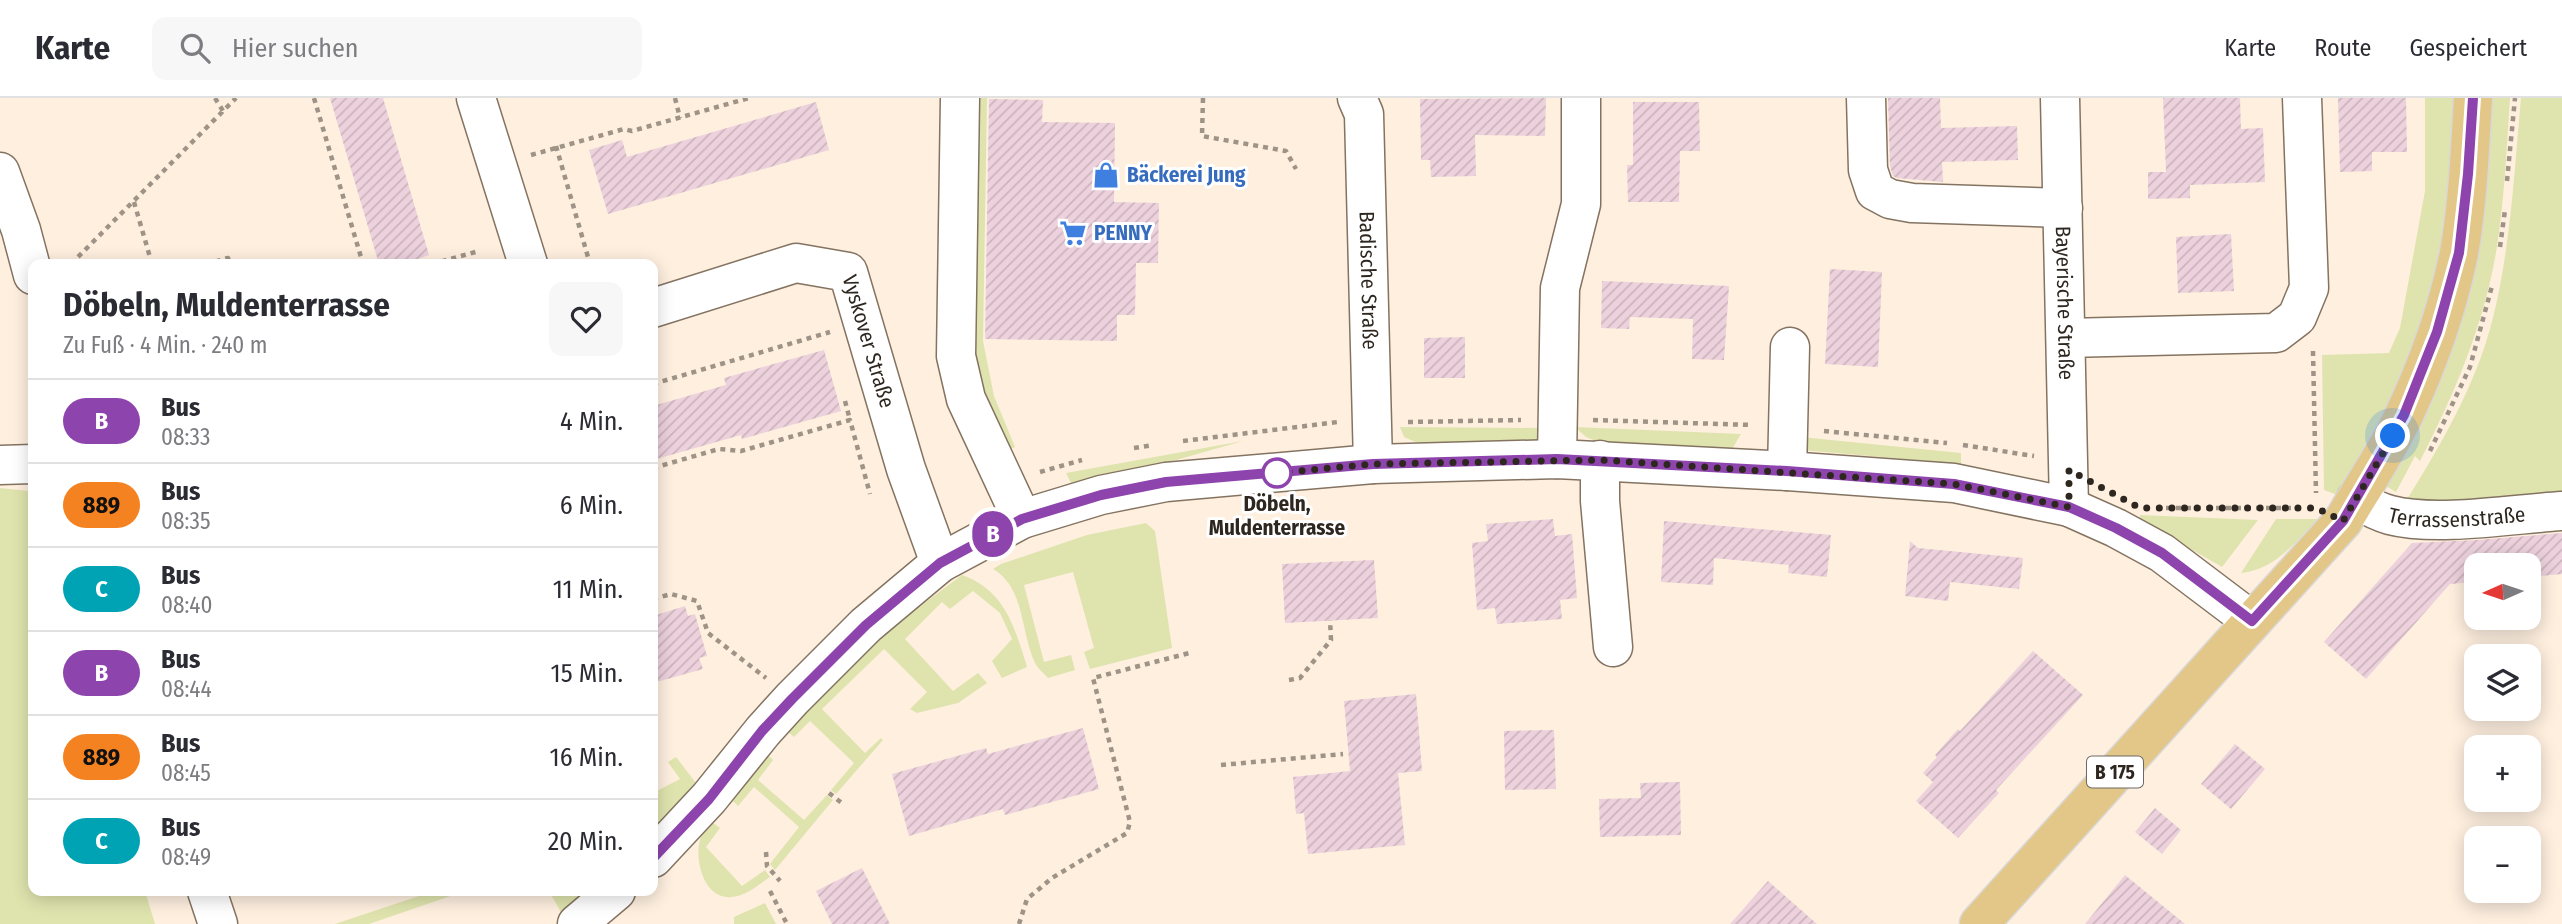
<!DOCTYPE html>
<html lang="de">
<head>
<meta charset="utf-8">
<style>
  :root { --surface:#fff; --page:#f7f7f7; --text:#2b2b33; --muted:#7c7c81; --line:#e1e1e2 }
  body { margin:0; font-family:"Fira Sans Condensed",sans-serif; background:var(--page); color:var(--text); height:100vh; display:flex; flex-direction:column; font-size:26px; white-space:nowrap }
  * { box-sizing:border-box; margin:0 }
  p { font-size:23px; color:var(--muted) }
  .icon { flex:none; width:38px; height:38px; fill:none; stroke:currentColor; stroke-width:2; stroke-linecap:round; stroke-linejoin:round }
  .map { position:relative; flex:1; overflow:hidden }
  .panel { position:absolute; left:28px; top:161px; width:630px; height:637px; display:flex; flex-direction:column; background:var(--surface); border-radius:14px; box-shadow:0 4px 18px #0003 }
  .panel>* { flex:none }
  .badge { padding:0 14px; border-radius:23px; font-size:24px; line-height:46px }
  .needle { width:46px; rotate:267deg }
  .buttons { position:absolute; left:2464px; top:455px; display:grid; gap:14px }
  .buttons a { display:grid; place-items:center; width:77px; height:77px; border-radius:14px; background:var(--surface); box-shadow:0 4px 18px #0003; font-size:35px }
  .you { position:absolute; width:35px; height:35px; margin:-18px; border:5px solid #fff; border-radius:50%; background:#1a73e8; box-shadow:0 0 0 10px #1a73e833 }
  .map>.badge { position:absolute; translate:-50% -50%; box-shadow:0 0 0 4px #fff }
  .round { display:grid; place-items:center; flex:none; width:74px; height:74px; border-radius:14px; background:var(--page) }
  .headline { display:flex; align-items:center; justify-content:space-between; height:119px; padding:0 35px }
  h1 { font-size:33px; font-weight:700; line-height:52px }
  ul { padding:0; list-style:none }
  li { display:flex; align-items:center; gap:21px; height:84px; padding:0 35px; border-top:2px solid var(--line) }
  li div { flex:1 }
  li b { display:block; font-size:26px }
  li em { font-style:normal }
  li .badge { min-width:77px; font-weight:700; text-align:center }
  header { display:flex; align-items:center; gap:42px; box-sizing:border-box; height:98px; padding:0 35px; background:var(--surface); border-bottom:2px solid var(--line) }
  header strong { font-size:33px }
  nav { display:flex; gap:38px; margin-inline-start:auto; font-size:24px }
  .search { width:490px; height:63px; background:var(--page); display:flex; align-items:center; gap:18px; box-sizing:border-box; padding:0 24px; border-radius:14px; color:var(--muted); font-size:26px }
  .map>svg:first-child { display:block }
  .green { fill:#dfe4ae }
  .building { fill:url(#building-hatch) }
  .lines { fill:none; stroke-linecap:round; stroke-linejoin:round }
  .minor-casing { stroke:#847361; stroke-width:41 }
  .major-casing { stroke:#d9d8d7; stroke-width:41 }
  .path { stroke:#9e9387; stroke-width:4.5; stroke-dasharray:5 5; stroke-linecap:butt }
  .minor { stroke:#fff; stroke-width:38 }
  .major { stroke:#e3c789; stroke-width:38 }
  .line-casing { stroke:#fff; stroke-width:16 }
  .line { stroke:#8e44ad; stroke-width:10 }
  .walk { stroke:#2e2720; stroke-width:7; stroke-dasharray:0 12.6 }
  .stop-dot { fill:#fff; stroke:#8e44ad; stroke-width:3.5 }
  .labels { text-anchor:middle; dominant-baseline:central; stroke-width:6; stroke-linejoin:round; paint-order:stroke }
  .shield { fill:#fff; stroke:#6d6863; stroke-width:2 }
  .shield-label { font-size:19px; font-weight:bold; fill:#2e2720 }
  .shop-label { font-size:21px; font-weight:bold; fill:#366cbe; stroke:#fff; text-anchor:start }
  .street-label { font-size:21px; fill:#2e2720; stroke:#fff }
  .stop-label { font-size:21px; font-weight:bold; fill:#2e2720; stroke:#fff }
</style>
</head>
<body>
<header>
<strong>Karte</strong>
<div class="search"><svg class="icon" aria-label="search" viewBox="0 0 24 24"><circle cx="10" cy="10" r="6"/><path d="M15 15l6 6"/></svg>Hier suchen</div>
<nav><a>Karte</a><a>Route</a><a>Gespeichert</a></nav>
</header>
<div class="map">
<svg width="2562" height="826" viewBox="0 0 2562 826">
  <defs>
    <pattern id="building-hatch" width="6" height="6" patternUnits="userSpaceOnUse" patternTransform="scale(1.75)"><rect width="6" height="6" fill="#edd2dd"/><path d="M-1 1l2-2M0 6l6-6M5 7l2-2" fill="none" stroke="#ccb4bd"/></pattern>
  </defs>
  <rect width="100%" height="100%" fill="#feefdf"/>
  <path class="green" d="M 972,0 L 987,0 L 983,243 L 994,298 L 1015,349 L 1008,352 L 974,293 Z
    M 2425,0 L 2457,0 C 2451,68 2450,140 2430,206 C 2408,273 2374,336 2340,398 L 2324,392 L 2322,257 L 2389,255 L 2400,230 L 2425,93 Z
    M 2492,0 L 2510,0 C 2507,45 2505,90 2499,134 C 2489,215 2457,291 2420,363 L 2415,358 L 2396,394 L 2386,388 L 2464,211 L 2481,145 Z
    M 2521,0 L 2562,0 L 2562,401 L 2406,403 C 2432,361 2457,319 2476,272 C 2509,192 2513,86 2521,0 Z
    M 1400,329 L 1542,330 L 1543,344 L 1418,345 L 1404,339 Z
    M 1575,329 L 1741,336 L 1732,351 L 1596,343 L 1586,339 Z
    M 1801,339 L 1961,355 L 1961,366 L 1802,352 Z
    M 1243,343 L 1176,362 L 1071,385 L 1066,375 Z
    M 0,390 L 29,393 L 33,407 L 33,793 L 145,793 L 155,826 L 0,826 Z
    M 2140,417 L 2258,422 L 2222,469 L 2140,422 Z
    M 2276,421 L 2319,421 C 2296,443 2275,472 2241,475 Z
    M 1146,425 L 1155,433 L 1172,550 L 1090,571 L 1084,554 L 1094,550 L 1073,474 L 1024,487 L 1044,564 L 1071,557 L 1075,572 L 1048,580 C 1044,576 1039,571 1036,567 C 1020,536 1026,490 993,471 L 1001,466 L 1087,437 Z
    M 962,477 C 1005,492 1015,530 1027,569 L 1002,580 L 992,563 L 1012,541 L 1000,515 L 973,493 L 950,511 L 942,504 L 905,541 L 953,593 L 978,575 L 987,585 L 958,605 L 917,615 L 910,611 L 927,594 L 884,551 L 822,611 L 865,655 L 881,640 L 883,642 L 836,696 L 831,692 L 854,665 L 810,623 L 794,639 L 787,633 L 880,538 Z
    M 767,656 L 773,662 L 758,682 L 804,722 L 827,697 L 833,702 L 775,772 L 770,766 L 799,729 L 754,689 L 738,708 L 730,700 Z
    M 676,659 L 696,685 L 653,730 L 653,695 L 680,681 L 668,664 Z
    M 712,724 L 720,730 L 706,749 L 742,788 L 765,772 L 770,779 C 758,787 747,797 732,799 C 703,803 692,757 702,736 C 704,732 709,727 712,724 Z
    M 434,793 L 465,793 L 369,826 L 335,826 Z
    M 549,793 L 588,793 L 562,816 Z
    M 765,805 L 776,826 L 734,826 L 734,819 Z"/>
  <path class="building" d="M 330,0 L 383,0 L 429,157 L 418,161 L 419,166 L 379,166 Z
    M 1546,0 L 1545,38 L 1475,37 L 1476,78 L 1431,79 L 1430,62 L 1421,62 L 1420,1 Z
    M 1888,0 L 1940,0 L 1941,30 L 2017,28 L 2018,62 L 1942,64 L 1943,84 L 1897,80 L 1893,78 L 1890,68 Z
    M 2163,0 L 2240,0 L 2241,31 L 2263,30 L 2265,84 L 2190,87 L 2190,100 L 2148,101 L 2148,74 L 2166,74 Z
    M 2338,0 L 2406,0 L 2407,54 L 2372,54 L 2372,73 L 2340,74 Z
    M 989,1 L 1043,2 L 1042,24 L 1115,25 L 1114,104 L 1159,105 L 1158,165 L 1136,165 L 1135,217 L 1117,217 L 1117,243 L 985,241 Z
    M 816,4 L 829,52 L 608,116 L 589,52 L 622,42 L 627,59 Z
    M 1633,4 L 1699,4 L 1700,53 L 1680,53 L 1679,104 L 1628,104 L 1627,67 L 1633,67 Z
    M 2231,136 L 2234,193 L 2178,195 L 2176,139 Z
    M 1830,171 L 1882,174 L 1878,269 L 1825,266 Z
    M 1602,183 L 1729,188 L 1724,262 L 1692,261 L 1693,221 L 1630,219 L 1629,231 L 1601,230 Z
    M 1465,239 L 1465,280 L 1424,280 L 1424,240 Z
    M 824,252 L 841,313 L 742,341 L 741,337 L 653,362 L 653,308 L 726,287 L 724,280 Z
    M 1553,421 L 1555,438 L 1572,436 L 1577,500 L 1560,502 L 1562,521 L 1497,526 L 1495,510 L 1477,512 L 1472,445 L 1488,443 L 1486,426 Z
    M 1664,423 L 1831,437 L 1827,479 L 1788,475 L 1789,467 L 1714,460 L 1713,487 L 1661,484 Z
    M 2562,435 L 2562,476 L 2529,479 L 2529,467 L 2476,467 L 2476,484 L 2450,486 L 2366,581 L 2324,544 L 2412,445 L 2477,442 Z
    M 1910,443 L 1918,450 L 2023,460 L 2019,491 L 1950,484 L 1948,503 L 1905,498 Z
    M 1374,462 L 1378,520 L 1285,525 L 1282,466 Z
    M 685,508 L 688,518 L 695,516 L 707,558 L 699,560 L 703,571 L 653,585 L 653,518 Z
    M 2033,553 L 2083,597 L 1996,692 L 1999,695 L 1958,740 L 1916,703 L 1933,684 L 1923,675 L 1937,659 L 1935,657 L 1958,631 L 1960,633 Z
    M 1416,596 L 1422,673 L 1398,675 L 1405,747 L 1308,756 L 1304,715 L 1296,716 L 1293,679 L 1350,673 L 1344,603 Z
    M 1083,630 L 1099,691 L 1005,717 L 1003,711 L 909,738 L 892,676 L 986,650 L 988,656 Z
    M 1554,632 L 1556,691 L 1505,692 L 1504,633 Z
    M 2235,646 L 2265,671 L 2231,711 L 2201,686 Z
    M 1680,684 L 1681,737 L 1600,739 L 1599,701 L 1641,700 L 1640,685 Z
    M 2155,710 L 2181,732 L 2162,756 L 2135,734 Z
    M 862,770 L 890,826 L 832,826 L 816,793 Z
    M 2125,777 L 2185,826 L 2085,826 Z
    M 1768,783 L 1817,826 L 1730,826 Z"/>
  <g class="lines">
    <g class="minor-casing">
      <g id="minor">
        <path d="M 476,0 L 528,166"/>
        <path d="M 960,0 L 956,258 L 966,301 L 1022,421"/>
        <path id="s1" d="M 1357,0 L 1364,16 L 1373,366"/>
        <path d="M 1866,0 L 1868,72 L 1875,93 L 1890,101 L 1912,105 L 2063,110"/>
        <path id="s2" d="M 2060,0 L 2069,409"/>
        <path d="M 0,74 L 21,132 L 33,177"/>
        <path id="s3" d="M 653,210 L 796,165 L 848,174 L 906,371 L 940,465"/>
        <path d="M 2066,240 L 2276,235 L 2297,219 L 2309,190 L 2302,0"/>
        <path d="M 1557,361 L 1560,190 L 1581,106 L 1581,0"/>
        <path d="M 1600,362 L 1600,403 L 1613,549"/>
        <path d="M 0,367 L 33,366"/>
        <path d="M 1787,373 L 1790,249"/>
        <path id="s4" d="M 2356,401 C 2366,407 2378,414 2390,417 C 2436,429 2514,416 2562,413"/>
        <path d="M 653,760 L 709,700 L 763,633 L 792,601 L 866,527 L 940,465 L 1022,421 L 1101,397 L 1166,384 L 1373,366 L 1557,361 L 1787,373 L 1954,385 L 2069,409 L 2116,430 L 2162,455 L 2252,523"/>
        <path d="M 207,793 L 218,826"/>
        <path d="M 577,826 L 616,793"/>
      </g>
    </g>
    <g class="major-casing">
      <path id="major" d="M 1979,826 L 2343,423 C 2363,388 2387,354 2404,317 C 2428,266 2448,209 2459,155 C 2468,104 2470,51 2473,0"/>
    </g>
    <path class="path" d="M 215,0 L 223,13
      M 314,0 L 363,166
      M 675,0 L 680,20
      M 1203,0 L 1202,38 L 1286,53 L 1296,71
      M 556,48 L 590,166
      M 531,57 L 624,31 L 632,33 L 749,0
      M 2507,83 L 2515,0
      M 134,104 L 152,166
      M 2500,149 L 2505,112
      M 71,166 L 236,0
      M 206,166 L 228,160 L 230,166
      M 432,166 L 479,153
      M 2313,253 L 2316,395
      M 653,286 L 830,234
      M 845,303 L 850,322
      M 1593,322 L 1752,327
      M 1408,324 L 1521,322
      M 1824,333 L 1947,345
      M 1183,343 L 1338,324
      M 1963,347 L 2034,358
      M 1134,350 L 1153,347
      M 2430,353 L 2470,269 L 2492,188
      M 653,370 L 719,351 L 741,353 L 850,322 L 870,396
      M 1040,374 L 1082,362
      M 2156,410 L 2305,410
      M 653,501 L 671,496 L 697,503 L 708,535 L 766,580
      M 1289,582 L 1300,580 L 1331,542 L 1330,522
      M 1221,667 L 1343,656
      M 829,695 L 843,706
      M 766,754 L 767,768 L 780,783
      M 770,793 L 787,826
      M 1019,826 L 1027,801 L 1052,780 L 1127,735 L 1130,724 L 1093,580 L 1193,554"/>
    <use href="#minor" class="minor"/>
    <use href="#major" class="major"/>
  </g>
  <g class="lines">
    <g class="line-casing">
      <path id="line" d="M 653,760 L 709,701 L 762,633 L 792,601 L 866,527 L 940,465 L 1022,421 L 1101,397 L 1166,384 L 1373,366 L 1557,361 L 1787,373 L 1954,386 L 2069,409 L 2116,430 L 2162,455 L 2252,523 L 2343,423 L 2404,317 L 2437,234 L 2459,155 L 2468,76 L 2473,0"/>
    </g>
    <use href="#line" class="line"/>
    <path class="walk" d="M 1277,375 L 1373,366 L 1601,362 L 1954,386 L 2069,409 L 2069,372 L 2140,410 L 2316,410 L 2343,423 L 2393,338"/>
  </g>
  <defs>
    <g id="shop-bare" transform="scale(2.1)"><path d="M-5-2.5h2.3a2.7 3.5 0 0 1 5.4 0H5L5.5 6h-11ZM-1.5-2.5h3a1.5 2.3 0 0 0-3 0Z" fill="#3f7fe0" stroke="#fff" stroke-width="2.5" paint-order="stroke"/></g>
    <g id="supermarket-bare" transform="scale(2.1)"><path d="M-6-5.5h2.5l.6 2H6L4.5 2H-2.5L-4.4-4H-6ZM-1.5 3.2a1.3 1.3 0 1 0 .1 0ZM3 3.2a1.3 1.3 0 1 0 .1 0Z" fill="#3f7fe0" stroke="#fff" stroke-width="2.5" paint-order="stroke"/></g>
  </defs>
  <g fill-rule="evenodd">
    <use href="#shop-bare" x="1106" y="77"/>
    <use href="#supermarket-bare" x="1073" y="135"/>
  </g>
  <circle class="stop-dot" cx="1277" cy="375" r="14"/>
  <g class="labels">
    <rect class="shield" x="2087" y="658.5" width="56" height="31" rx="5"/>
    <g class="shield-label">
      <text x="2115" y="674">B 175</text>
    </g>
    <g class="shop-label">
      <text x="1127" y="77">Bäckerei Jung</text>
      <text x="1094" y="135">PENNY</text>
    </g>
    <g class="street-label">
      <text stroke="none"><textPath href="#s1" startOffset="184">Badische Straße</textPath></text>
      <text stroke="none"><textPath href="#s2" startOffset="205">Bayerische Straße</textPath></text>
      <text stroke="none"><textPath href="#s3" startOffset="275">Vyskover Straße</textPath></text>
      <text stroke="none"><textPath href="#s4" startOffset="105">Terrassenstraße</textPath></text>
    </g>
    <g class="stop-label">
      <text x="1277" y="406">Döbeln,<tspan x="1277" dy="24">Muldenterrasse</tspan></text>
    </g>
  </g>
</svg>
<div class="buttons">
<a><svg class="needle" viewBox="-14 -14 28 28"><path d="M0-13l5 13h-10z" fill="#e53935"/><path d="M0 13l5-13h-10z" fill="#7c7c81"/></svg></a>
<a><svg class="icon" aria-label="layers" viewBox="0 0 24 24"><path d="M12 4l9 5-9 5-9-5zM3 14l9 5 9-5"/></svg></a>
<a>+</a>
<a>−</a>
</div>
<div class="you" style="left:2393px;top:338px"></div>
<b class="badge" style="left:993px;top:436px;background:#8e44ad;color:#fff">B</b>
<section class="panel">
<div class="headline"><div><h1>Döbeln, Muldenterrasse</h1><p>Zu Fuß · 4 Min. · 240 m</p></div><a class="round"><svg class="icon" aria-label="heart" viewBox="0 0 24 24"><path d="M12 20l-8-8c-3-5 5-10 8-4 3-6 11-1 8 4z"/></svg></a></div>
<ul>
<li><span class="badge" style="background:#8e44ad;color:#fff">B</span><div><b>Bus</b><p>08:33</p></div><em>4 Min.</em></li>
<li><span class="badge" style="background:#f58220;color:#111">889</span><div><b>Bus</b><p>08:35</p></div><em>6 Min.</em></li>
<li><span class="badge" style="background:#00a3b4;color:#fff">C</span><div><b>Bus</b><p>08:40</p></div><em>11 Min.</em></li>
<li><span class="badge" style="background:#8e44ad;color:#fff">B</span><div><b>Bus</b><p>08:44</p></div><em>15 Min.</em></li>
<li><span class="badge" style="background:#f58220;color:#111">889</span><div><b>Bus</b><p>08:45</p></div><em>16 Min.</em></li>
<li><span class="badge" style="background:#00a3b4;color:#fff">C</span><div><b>Bus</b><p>08:49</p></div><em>20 Min.</em></li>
</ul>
</section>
</div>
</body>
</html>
